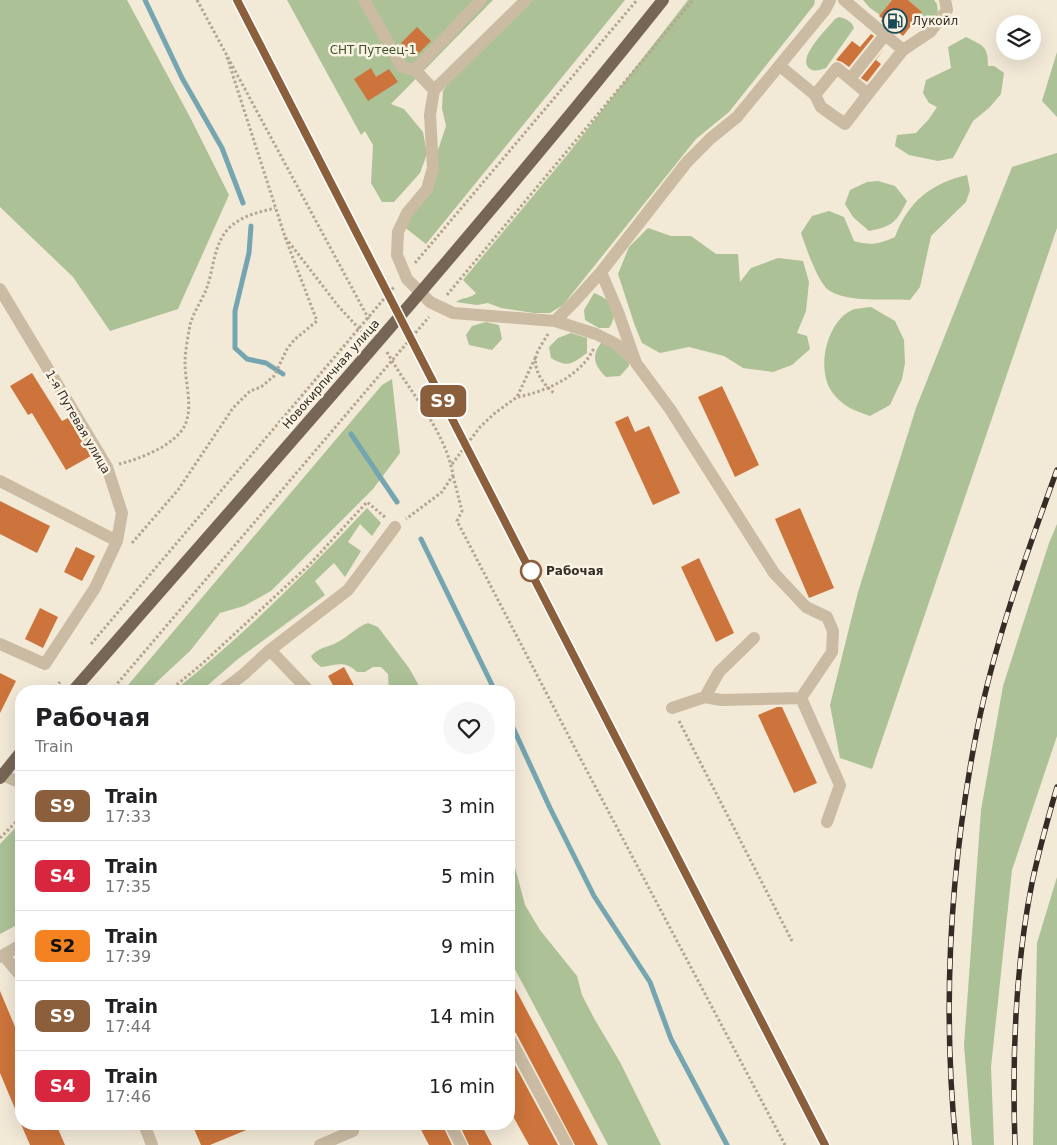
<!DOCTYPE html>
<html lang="en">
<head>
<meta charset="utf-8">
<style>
  :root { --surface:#fff; --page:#f6f6f6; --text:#202124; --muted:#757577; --line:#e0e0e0 }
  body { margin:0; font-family:"DejaVu Sans",sans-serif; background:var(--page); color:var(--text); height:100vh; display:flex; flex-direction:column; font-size:19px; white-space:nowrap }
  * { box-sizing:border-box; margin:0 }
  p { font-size:16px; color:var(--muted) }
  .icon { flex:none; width:28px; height:28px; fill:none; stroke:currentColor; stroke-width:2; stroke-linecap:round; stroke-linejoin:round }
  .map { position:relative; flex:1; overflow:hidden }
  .drawer { position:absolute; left:15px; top:685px; width:500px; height:445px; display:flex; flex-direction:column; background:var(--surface); border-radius:20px; box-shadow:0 5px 20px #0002 }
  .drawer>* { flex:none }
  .badge { padding:0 10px; border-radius:8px; font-size:18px; line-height:32px }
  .fabs { position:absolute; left:996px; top:15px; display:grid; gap:10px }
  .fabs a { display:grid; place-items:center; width:45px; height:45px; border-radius:50%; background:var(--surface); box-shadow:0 5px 20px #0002; font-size:25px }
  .map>.badge { position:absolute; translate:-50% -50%; box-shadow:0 0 0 2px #fff }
  .round { display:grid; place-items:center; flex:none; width:52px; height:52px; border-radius:26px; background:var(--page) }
  .headline { display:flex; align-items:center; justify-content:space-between; height:85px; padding:0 20px }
  h1 { font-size:24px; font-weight:700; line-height:38px }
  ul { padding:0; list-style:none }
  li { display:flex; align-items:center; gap:15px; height:70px; padding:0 20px; border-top:1px solid var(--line) }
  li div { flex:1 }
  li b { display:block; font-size:19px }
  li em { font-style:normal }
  li .badge { min-width:55px; font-weight:700; text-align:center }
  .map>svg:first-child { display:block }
  .green { fill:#acc196 }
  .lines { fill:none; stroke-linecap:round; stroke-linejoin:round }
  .stream { stroke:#75a5b0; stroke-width:5 }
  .building { fill:#cc743b }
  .path { stroke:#b6a58d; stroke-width:3; stroke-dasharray:2.5 2.5; stroke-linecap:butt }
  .minor { stroke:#cabba2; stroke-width:12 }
  .major { stroke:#765; stroke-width:12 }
  .rail-casing { stroke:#352c25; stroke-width:5.5 }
  .rail { stroke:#faf3e3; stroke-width:4; stroke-dasharray:11; stroke-linecap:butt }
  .line-casing { stroke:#fff; stroke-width:11 }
  .line { stroke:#8b5e3c; stroke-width:8 }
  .stop-dot { fill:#fff; stroke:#8b5e3c; stroke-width:2.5 }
  .labels { text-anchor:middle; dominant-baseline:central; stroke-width:5; stroke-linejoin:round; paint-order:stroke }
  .poi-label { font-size:12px; fill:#352c25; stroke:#faf3e3; text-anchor:start }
  .park-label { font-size:12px; fill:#3d5428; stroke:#faf3e3 }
  .street-label { font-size:12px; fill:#352c25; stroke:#faf3e3 }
  .stop-label { font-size:12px; font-weight:bold; fill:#352c25; stroke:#faf3e3; text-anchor:start }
</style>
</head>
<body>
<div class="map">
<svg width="1057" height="1145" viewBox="0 0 1057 1145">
  <rect width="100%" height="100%" fill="#f2e9d7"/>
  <path class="green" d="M 0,0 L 127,0 L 191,119 L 229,195 L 178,309 L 110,331 L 73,277 L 0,207 Z
    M 287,0 L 493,0 L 391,104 L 404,109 L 423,132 L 427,154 L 420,173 L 394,202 L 382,202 L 371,183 L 373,145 L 365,131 L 361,135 Z
    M 532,0 L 625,0 L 426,244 L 403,226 L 434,174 L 438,150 L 446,126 L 442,108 L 443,91 L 451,79 Z
    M 688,0 L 815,0 L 814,5 L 729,112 L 696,139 L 563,305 L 550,313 L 534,313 L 501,308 L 488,303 L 477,305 L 456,302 C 462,297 470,299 476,293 L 463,280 L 568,154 Z
    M 863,0 L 892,0 L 880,15 L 870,8 Z
    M 908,0 L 934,0 L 937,4 L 938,14 L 930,26 L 922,30 L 913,23 L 922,12 Z
    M 839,17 C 847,19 851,21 854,28 L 826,68 C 820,70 815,72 810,69 C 795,59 828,28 835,19 Z
    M 966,37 C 983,46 988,45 988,66 L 994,66 L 1004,73 L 1001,94 L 989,108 L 973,121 L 953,158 L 938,161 L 909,155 L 895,146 L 897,135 L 916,133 L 929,119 L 937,107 L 929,103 L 923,93 L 926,80 L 951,68 L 948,47 Z
    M 1057,52 L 1057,117 L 1042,101 Z
    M 1057,153 L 1057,228 L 872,769 L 840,758 L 830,705 L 858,592 L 916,408 L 1012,167 Z
    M 967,175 L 970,190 L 966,202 L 931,236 L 920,287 L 910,300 C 886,298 850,303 830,291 C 818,284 806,247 801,233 L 812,216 L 829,211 L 844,217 L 854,241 C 871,246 879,244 895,237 C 908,202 931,183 967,175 Z
    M 878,181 L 895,186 L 907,201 C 896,222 894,226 869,231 L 853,217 L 845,204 L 850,190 L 867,182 Z
    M 648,228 L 671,236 L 691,236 L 716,254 L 738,254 L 740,282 L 751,268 L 778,258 L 803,261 L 809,282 L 806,311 L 797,333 L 807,336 L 810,349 L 792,365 L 773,372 L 743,368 L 724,356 L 689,347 L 660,353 L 642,343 L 635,326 L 618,274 L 629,247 Z
    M 594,293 C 611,299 620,312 609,328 L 599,328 L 585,320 L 584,310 Z
    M 871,307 L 895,321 L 904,340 L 905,363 L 902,379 L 890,405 L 870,416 C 855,411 842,406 832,392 C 816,370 826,322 852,310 C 857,308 865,308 871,307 Z
    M 486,322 L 499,325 L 502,339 L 492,350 L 469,345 L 466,335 L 472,326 Z
    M 571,333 L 587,338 L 587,353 C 572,364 568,368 551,358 L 549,347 L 558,338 Z
    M 602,342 L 628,351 L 629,366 L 620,376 L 606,377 C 595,366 590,356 602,342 Z
    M 392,379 L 400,453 L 373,489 L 271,591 L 244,606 L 220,613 L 190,651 L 147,691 L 123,691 L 382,385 Z
    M 367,508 L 381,523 L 372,536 L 360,524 L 348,542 L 361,551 L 345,577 L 334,563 L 315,581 L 325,595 L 238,659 L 201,691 L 174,691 C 244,635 306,573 367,508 Z
    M 1057,524 L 1057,736 L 1012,870 L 991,1067 L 994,1145 L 972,1145 L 964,1045 L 981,810 L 1003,686 L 1049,543 Z
    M 368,623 L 378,627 L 409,668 L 422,691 L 389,691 L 388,674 L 381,667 L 373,667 L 365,672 L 357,672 C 345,660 337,665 321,667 L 313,660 L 311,656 C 320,647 325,648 336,643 C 349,637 354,628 368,623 Z
    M 21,822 L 21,929 L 17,932 L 15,926 L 0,934 L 0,844 Z
    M 509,852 L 512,856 L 525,905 L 540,930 L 577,976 L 582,995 L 595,1020 L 620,1062 L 661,1145 L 608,1145 L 509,958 Z
    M 1057,877 L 1057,1145 L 1033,1145 L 1037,943 Z"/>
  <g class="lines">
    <path class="stream" d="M 145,0 L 182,78 L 222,148 L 243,203
      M 251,226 L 249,253 L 235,311 L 235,348 L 247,359 L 266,363 L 283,374
      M 351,434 L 397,502
      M 421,539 L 495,691
      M 509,719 L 550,808 L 594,896 L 650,982 L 671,1039 L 727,1145"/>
  </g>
  <path class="building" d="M 892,0 L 908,0 L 922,12 L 903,36 L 898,32 L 897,34 L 881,21 L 883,19 L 879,16 Z
    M 417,27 L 431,41 L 415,57 L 401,43 Z
    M 871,34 L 874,36 L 849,67 L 842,62 L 836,60 L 852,41 L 860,47 Z
    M 886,47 L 876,60 L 881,64 L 867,82 L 861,78 Z
    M 371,68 L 376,77 L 389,69 L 398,82 L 368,101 L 354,79 Z
    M 32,373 L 62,421 L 68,418 L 91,456 L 66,470 L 32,413 L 28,415 L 10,386 Z
    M 722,386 L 759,465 L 735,477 L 698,397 Z
    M 628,416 L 635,432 L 649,426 L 680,493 L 653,505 L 615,422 Z
    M 0,501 L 50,526 L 37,553 L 0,534 Z
    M 800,508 L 834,588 L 809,598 L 775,519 Z
    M 76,547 L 95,556 L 82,581 L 64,572 Z
    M 699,558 L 734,633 L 716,642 L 681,567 Z
    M 40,608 L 58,617 L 43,648 L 25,639 Z
    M 344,667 L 357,691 L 336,691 L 328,676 Z
    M 0,673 L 16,681 L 0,713 Z
    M 777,707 L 782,707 L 817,783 L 794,793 L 758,715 Z
    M 509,977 L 598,1145 L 575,1145 L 516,1033 L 509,1029 Z
    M 0,991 L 21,1041 L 21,1123 L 0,1073 Z
    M 509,1054 L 558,1145 L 529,1145 L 509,1109 Z
    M 21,1124 L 56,1124 L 65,1145 L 30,1145 Z
    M 192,1124 L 261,1124 L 210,1145 L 201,1145 Z
    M 418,1124 L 442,1124 L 452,1145 L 429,1145 Z
    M 459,1124 L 481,1124 L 492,1145 L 469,1145 Z"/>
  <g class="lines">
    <path class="path" d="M 197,0 L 373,327
      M 227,57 L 285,237 L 339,307 L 365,335
      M 415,263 L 637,0
      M 447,295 L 693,0
      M 548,334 C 544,341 538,349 536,356 C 533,371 544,385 555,394
      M 387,352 C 409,392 445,429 453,475 L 442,492 L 406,519
      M 518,397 C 547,391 581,376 594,348
      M 119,464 C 140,459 173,446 184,427 C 194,408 185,383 185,363 C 185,351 188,337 190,325 C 193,313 201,302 206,290 C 214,270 213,243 230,227 C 243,215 260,212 275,208
      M 452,464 L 480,427 L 495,413 L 517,397 L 536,356
      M 453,476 L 462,511 L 457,521 L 578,754 L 785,1145
      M 132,543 L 178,490 L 233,408 L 250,391 L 261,387 L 274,376 L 287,349 L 294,340 L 317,321 L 285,237
      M 91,644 L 394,287
      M 52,691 L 60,682
      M 111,691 L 429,317
      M 169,691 L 202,664 L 309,565 L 367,502 L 386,518
      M 679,721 L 792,941
      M 0,838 L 21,817"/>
    <path class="minor" d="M 364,0 L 402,67 L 415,70 L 481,0
      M 526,0 L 434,90 L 430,115 L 433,168 L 427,189 L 407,213 L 398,232 L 397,255 L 407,279 L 430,302 L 453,313 L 555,321 L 596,334 L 616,344 L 634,360
      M 903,50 L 930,32 L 947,10 L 945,0
      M 780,66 L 815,95 L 837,68 L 868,94 L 903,50 L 844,0
      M 415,70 L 434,90
      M 850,79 L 885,35
      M 815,95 L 821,107 L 845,124 L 868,94
      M 601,272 L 618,312 L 636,363 L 670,409 L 774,573 L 806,607 L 827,617 L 833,631 L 832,652 L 801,698 L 721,700 L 705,697 L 672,708
      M 0,289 L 107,467 L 122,513 L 117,541 L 95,588 L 45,664 L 0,644
      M 555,321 L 575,301 L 601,272 L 687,162 L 711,138 L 737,117 L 825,10 L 830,0
      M 0,481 L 117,541
      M 270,650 L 309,691
      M 222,691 L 244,674 L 270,650 L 348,590 L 395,527
      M 705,697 L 719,672 L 754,638
      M 801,698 L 840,785 L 827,822
      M 3,775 L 21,783
      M 4,956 L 21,976
      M 0,957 L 21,945
      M 509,1037 L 567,1145
      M 144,1124 L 152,1145
      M 450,1124 L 461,1145
      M 320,1145 L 353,1131"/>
    <path class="major" d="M 73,691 C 272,463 474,237 663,0
      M 0,778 L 21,752"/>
    <g class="rail-casing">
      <path id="rail" d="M 237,0 L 825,1145
        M 956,1145 C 942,1006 950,867 977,730 C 995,641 1026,555 1057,470
        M 1015,1145 C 1012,1059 1015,968 1032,883 C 1039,850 1048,818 1057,787"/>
    </g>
    <use href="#rail" class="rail"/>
  </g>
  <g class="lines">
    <g class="line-casing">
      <path id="line" d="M 237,0 L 825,1145"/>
    </g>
    <use href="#line" class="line"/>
  </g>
  <defs>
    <g id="fuel-ring" transform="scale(1.25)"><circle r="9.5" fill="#faf3e3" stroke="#194a58" stroke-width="1.5"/><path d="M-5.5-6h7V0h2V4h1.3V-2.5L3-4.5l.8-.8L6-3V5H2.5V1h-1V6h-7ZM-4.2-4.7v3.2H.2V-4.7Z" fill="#194a58"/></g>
  </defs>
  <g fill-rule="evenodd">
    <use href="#fuel-ring" x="895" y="21"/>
  </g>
  <circle class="stop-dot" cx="531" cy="571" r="10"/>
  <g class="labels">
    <g class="poi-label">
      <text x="912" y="21">Лукойл</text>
    </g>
    <g class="park-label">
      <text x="373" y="50">СНТ Путеец-1</text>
    </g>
    <g class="street-label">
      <text transform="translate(331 374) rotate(-49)">Новокирпичная улица</text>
      <text transform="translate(78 422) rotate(60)">1-я Путевая улица</text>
    </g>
    <g class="stop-label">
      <text x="546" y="571">Рабочая</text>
    </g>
  </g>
</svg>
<div class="fabs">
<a><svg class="icon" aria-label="layers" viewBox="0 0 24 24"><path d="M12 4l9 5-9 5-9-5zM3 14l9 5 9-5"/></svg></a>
</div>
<b class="badge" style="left:443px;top:401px;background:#8b5e3c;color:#fff">S9</b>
<section class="drawer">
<div class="headline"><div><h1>Рабочая</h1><p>Train</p></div><a class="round"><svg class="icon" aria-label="heart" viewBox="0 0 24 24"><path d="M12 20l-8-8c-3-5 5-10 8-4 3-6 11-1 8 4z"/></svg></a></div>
<ul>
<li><span class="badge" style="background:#8b5e3c;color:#fff">S9</span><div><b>Train</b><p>17:33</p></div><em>3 min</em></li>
<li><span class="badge" style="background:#d7263d;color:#fff">S4</span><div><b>Train</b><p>17:35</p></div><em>5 min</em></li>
<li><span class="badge" style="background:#f58220;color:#111">S2</span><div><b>Train</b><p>17:39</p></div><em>9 min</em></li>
<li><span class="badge" style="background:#8b5e3c;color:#fff">S9</span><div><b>Train</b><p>17:44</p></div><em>14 min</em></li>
<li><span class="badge" style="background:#d7263d;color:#fff">S4</span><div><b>Train</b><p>17:46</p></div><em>16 min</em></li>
</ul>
</section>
</div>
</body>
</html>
